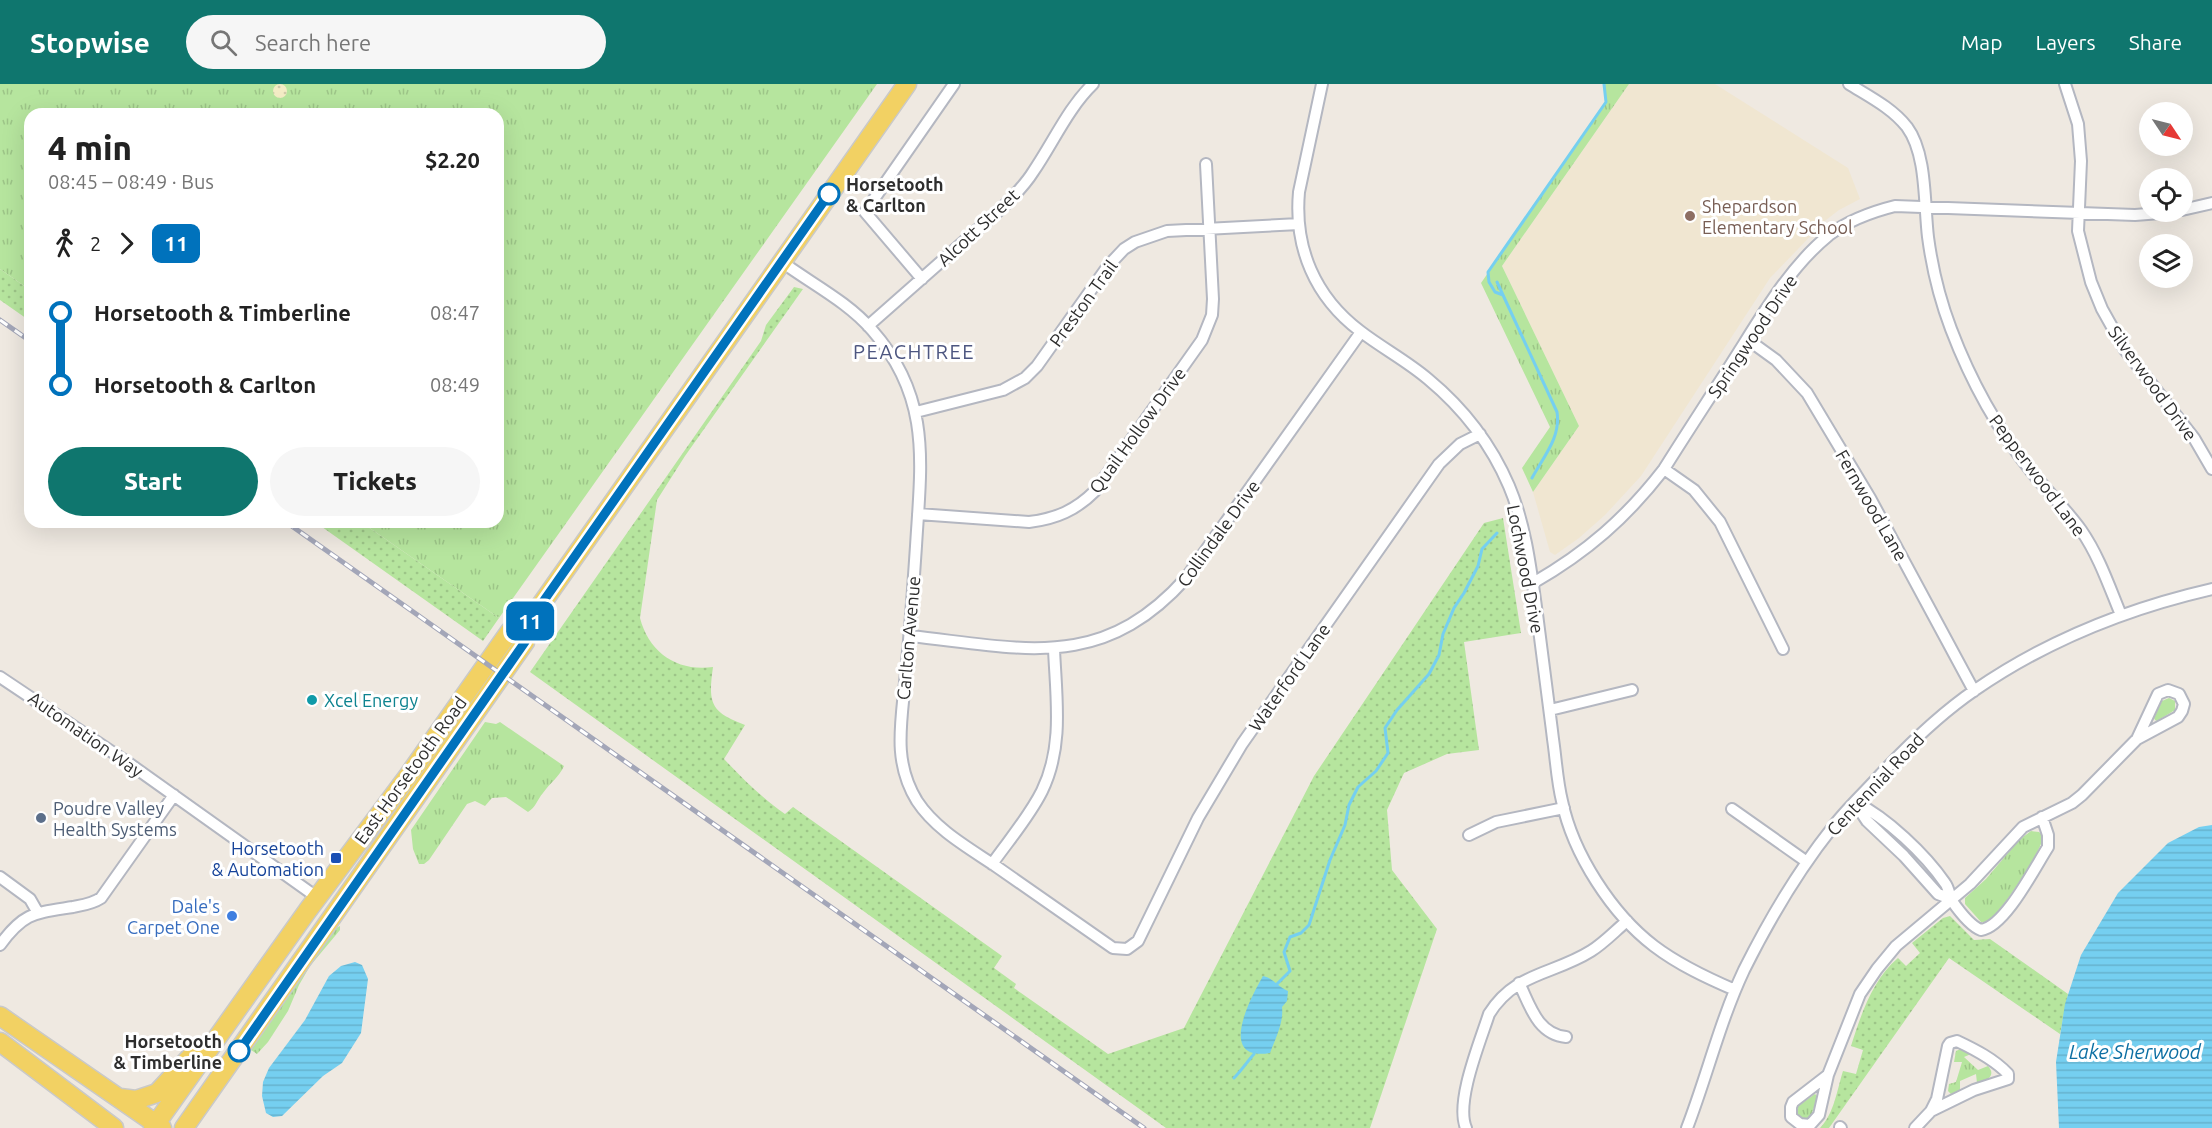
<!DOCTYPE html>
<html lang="en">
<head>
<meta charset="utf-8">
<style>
  :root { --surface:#fff; --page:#f6f6f6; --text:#222; --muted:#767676; --accent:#0f766e }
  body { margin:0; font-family:Ubuntu,sans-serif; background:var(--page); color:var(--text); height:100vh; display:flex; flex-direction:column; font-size:22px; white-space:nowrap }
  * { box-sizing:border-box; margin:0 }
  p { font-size:20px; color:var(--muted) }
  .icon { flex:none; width:33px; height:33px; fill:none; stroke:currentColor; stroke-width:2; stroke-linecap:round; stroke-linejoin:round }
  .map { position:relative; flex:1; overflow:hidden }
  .sheet { position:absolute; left:24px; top:24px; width:480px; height:420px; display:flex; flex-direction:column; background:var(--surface); border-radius:18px; box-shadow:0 6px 24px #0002 }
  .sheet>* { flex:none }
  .badge { padding:0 12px; border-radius:9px; font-size:21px; line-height:39px }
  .needle { width:39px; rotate:125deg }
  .buttons { position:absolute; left:2139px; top:18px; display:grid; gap:12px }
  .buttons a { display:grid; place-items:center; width:54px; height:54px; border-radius:50%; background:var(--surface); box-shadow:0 6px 24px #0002; font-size:30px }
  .map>.badge { position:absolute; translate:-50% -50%; box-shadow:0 0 0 3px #fff }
  .legs { display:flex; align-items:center; gap:9px; height:66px; padding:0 24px; font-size:20px }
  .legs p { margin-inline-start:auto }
  .headline { display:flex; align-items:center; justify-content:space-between; height:102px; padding:0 24px }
  h1 { font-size:33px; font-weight:800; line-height:45px }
  .cta { display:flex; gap:12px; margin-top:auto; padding:12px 24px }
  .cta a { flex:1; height:69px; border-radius:36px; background:var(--accent); color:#fff; font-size:24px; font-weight:800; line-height:69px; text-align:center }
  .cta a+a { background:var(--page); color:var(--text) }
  ul { padding:0 24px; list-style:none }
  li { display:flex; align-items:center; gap:21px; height:72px; font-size:22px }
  li i { display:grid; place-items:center; width:9px; height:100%; margin:0 8px; background:currentColor }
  li i::after { content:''; width:15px; height:15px; margin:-8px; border:4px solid; border-radius:50%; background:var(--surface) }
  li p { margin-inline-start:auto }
  li:first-child i { background:linear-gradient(#0000 50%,currentColor 0) }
  li:last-child i { background:linear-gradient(currentColor 50%,#0000 0) }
  header { display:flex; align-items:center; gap:36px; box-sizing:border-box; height:84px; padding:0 30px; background:var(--accent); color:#fff }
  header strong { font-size:28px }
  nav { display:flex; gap:33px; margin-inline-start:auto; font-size:21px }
  .search { width:420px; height:54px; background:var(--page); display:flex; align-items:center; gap:15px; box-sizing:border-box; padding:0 21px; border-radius:33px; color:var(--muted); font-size:22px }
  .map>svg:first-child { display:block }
  .education { fill:#f0e6d1 }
  .grass { fill:url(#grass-tufts) }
  .sand { fill:url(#sand-dots) }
  .park { fill:url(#park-dots) }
  .water { fill:url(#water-rules) }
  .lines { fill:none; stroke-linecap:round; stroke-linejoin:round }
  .stream { stroke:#75cff0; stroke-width:3 }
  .minor-casing { stroke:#b4b7c1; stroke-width:14 }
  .primary-casing { stroke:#c9c9c9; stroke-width:21 }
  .minor { stroke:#fff; stroke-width:10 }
  .primary { stroke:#f2d163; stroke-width:18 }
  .rail-casing { stroke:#a3a6b8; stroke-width:5 }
  .rail { stroke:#fff; stroke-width:3; stroke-dasharray:9; stroke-linecap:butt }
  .line-1-casing { stroke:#fff; stroke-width:14 }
  .line-1 { stroke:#0072bc; stroke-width:9 }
  .stop-1-dot { fill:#fff; stroke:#0072bc; stroke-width:3 }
  .education-dot { fill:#8d6e63; stroke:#fff; stroke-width:2 }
  .culture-dot { fill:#0f9aa8; stroke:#fff; stroke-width:2 }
  .service-dot { fill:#5c6f8a; stroke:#fff; stroke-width:2 }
  .transit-dot { fill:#1a4fb4; stroke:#fff; stroke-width:2 }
  .shop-dot { fill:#3f7fe0; stroke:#fff; stroke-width:2 }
  .labels { text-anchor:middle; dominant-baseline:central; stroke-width:6; stroke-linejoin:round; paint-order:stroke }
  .stop-label { font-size:18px; font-weight:bold; fill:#2e2e2e; stroke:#fff; text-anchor:start }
  .education-label { font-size:18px; fill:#785e54; stroke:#fff; text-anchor:start }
  .street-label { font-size:18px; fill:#2e2e2e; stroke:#fff }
  .culture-label { font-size:18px; fill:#0d838f; stroke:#fff; text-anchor:start }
  .service-label { font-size:18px; fill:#4e5e75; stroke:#fff; text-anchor:start }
  .transit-label { font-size:18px; fill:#164399; stroke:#fff; text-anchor:end }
  .shop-label { font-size:18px; fill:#366cbe; stroke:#fff; text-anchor:end }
  .neighbourhood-label { font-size:20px; letter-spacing:1.5px; fill:#4d5680; stroke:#fff }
  .water-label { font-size:20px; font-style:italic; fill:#0d6fa3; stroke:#fff }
</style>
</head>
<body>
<header>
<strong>Stopwise</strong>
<div class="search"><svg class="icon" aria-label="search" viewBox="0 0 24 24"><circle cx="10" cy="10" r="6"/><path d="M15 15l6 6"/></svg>Search here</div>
<nav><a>Map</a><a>Layers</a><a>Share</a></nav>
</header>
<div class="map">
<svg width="2212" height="1044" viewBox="0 0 2212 1044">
  <defs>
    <pattern id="grass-tufts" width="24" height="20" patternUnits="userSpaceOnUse" patternTransform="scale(1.5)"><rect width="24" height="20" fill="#b6e59e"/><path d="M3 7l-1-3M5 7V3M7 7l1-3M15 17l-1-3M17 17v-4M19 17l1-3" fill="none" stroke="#9dc588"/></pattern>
    <pattern id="sand-dots" width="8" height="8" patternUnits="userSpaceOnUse" patternTransform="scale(1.5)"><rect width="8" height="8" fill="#f3ecc5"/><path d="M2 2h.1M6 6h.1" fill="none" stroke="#d1cbaa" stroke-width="1.8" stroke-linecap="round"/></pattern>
    <pattern id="park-dots" width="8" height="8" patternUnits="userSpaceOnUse" patternTransform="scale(1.5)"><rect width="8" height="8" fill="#b6e59e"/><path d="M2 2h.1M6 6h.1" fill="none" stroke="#9dc588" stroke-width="1.8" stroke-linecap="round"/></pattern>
    <pattern id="water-rules" width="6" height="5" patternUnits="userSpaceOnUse" patternTransform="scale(1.5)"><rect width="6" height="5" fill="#75cff0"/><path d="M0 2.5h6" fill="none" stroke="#66b2ce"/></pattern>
  </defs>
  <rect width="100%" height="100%" fill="#efe9e1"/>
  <path class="education" d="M 1629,0 L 1715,0 L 1848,84 L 1860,115 L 1839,126 L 1826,136 L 1770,194 L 1641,392 L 1605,431 L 1579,454 L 1555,471 L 1550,468 L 1533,408 L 1579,342 L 1502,182 Z"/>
  <path class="grass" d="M 0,0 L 877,0 L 499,534 L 361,438 L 498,438 L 498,30 L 30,30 L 30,206 L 0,185 Z
    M 1604,0 L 1629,0 L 1502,182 L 1579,342 L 1533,408 L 1522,384 L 1550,343 L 1481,199 L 1607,18 Z
    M 2169,614 L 2175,617 L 2175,626 L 2157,637 L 2155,636 L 2154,634 L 2162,617 Z
    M 485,638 L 496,640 L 500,638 L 564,682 C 559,693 550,699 543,709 C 537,716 536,723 528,728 L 506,713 L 492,714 L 485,722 L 475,717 L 467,720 L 429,776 L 424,780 L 419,780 L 413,765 L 411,746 Z
    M 2031,747 L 2039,748 L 2043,752 C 2044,764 2001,828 1990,836 C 1985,839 1986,838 1981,838 L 1965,820 L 1965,814 L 1986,795 L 2019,756 Z
    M 340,842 L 340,846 L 310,882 L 299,901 L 288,927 L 268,958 L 257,970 L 251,966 L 334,845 Z
    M 1963,964 L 1971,970 L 1964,973 L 1978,986 L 1988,982 C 1997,992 1986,997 1977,999 L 1976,990 L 1960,997 L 1960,1006 L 1951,1010 L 1948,1007 L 1949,1000 L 1956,998 L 1962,978 L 1954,978 L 1956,967 Z
    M 1815,1010 L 1818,1013 L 1810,1034 L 1802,1034 L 1797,1029 L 1798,1022 Z"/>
  <path class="sand" d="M273 7a7 7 0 1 1 14 0a7 7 0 1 1-14 0Z"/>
  <path class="park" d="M 0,185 L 30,206 L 30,237 L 0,216 Z
    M 794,203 L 803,205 L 685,372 L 657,416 L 640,534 C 649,569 678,588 713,583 C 708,619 710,628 745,641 L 724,675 C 743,695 762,714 785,730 L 793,723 L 1002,872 L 994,884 L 1016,900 L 1014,904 L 1108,970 L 1184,944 L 1314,692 L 1484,439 L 1503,434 L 1521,549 L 1464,558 L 1479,666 L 1447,670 L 1404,689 L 1387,726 L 1392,786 L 1437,845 L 1370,1044 L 1166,1044 L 530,588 L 761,257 L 766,241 Z
    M 315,438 L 361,438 L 499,534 L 483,557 Z
    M 1950,832 L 1974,856 L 1990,855 L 2068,910 L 2060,950 L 1949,874 L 1829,1044 L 1820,1044 C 1834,1030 1837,1006 1843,987 L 1856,990 L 1863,966 L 1851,962 C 1861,931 1872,896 1898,874 L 1906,882 L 1920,869 L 1912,859 L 1943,834 Z"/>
  <path class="water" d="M 2212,741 L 2212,1044 L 2059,1044 L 2056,978 L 2065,920 L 2081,871 L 2118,809 L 2168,759 L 2199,743 Z
    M 355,878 L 362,881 L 368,895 L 361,949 L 342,979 L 323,992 L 282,1032 L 273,1033 L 266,1029 L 262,1012 L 263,998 L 269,984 L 305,936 L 329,892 L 341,882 Z
    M 1263,892 C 1273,894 1278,903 1288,907 L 1287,917 L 1282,923 C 1284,938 1275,956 1270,969 C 1216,978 1251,913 1263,892 Z"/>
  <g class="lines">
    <path class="stream" d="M 1497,198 L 1557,328 C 1561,353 1544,372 1532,394
      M 1503,211 L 1495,208 L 1489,198 L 1488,188 L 1606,18 L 1604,0
      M 1277,900 L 1290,887 L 1284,868 L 1290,853 L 1301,849 L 1309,841 L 1330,776 L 1345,741 L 1349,721 L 1358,703 L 1376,687 L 1388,669 L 1385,644 L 1397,626 L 1429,590 L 1439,571 L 1443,550 L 1454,524 L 1464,509 L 1478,482 L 1482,465 L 1497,449
      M 1234,994 C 1241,987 1247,978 1254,970"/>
    <g class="minor-casing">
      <path id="minor" d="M 1322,0 L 1299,108 C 1294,164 1315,213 1360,247 C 1382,264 1407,277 1428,295 C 1463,324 1491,360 1509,402 C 1526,442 1531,487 1537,530 C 1542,571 1548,613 1553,655 C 1556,675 1557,697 1562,717 C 1573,770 1612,830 1654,862 C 1679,881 1707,894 1735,906
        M 1849,0 C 1870,13 1892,24 1907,43 C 1927,70 1924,120 1928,153 C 1932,183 1940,216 1951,245 C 1970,295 1997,345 2031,387 C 2047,407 2066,425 2081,446 C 2099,472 2109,502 2121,531
        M 2065,0 L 2078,40 L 2081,77 L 2078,147 L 2091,198 L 2102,225 L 2125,266 L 2194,354 L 2212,385
        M 2182,126 L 2212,119
        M 782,178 C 812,200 848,218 872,246 C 932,314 921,379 916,462 C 913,507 910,552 905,598 C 901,641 893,678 917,717 C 936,746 969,764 997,783 C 1036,810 1074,837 1113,864 L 1127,865 L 1138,857 L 1198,734 L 1242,660 L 1439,380 L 1460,360 L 1480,350
        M 922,195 L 865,128 L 954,0
        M 868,242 L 1003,123 C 1014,112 1025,101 1033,88 C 1053,59 1068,24 1093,0
        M 1747,255 L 1776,276 L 1807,309 L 1870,414 L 1974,607
        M 916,328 L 1003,306 L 1025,294 L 1037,282 L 1108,182 L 1124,165 L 1135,158 L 1167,147 L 1299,140
        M 1664,385 L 1694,406 L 1720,438 L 1783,565
        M 918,430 L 1029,438 C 1056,435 1076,426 1095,407 L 1202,256 L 1212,231 L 1213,215 L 1206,80
        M 1533,499 C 1587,468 1626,434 1664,385 C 1689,345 1715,306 1740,266 C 1765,226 1792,181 1829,151 C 1849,136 1871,128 1895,122 L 2135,131 L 2173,128
        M 910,552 C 1022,564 1101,589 1186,494 L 1361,248
        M 0,593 L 127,678 L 318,814
        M 1550,626 L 1632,606
        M 1855,718 C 1887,734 1925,770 1945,799 C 1949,804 1949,811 1952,817 C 1959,827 1970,842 1981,846 C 2005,843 2035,783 2048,763 L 2048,751 L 2042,733
        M 1855,719 L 1867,737 L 1904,772 L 1938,810 L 1951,815
        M 1732,725 L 1807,778
        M 1469,751 L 1496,738 L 1564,724
        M 992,780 C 1009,756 1029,733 1042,707 C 1064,662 1056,613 1054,565
        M 0,793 L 30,815 L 38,829
        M 0,861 C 24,828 35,829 73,823 C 83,821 92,820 101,814 L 174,711
        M 1519,899 C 1530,921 1537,950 1566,953
        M 1957,957 C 1974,965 1994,975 2008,990 L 2008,995 L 1974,1006 L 1931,1027 L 1937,1015 L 1948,962 L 1950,959 Z
        M 1828,991 L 1793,1018 L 1791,1023 L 1791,1033 L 1800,1040 L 1810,1041 L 1819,1031 L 1828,991 L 1860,910 L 1877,885 L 1896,862 L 1970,800 L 2023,743 L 2072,719 L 2082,711 L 2137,655 L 2178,633 L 2182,627 L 2184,620 L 2179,610 L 2168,606 L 2158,610 L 2137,655
        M 1840,1043 L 1841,1044
        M 1466,1044 C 1455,1018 1480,958 1489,930 C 1515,888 1553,891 1591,867 C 1604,859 1615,847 1627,837
        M 1687,1044 C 1707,992 1720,937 1744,886 C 1769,836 1797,788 1832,744 C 1846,725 1865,708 1881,690 C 1910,659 1940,630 1975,606 C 2046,557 2129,524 2212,505
        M 1915,1044 L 1931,1027"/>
    </g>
    <g class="primary-casing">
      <path id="primary" d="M 0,932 L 162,1044
        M 0,958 L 114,1044
        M 120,1014 L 136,1016 L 157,1009 L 195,968
        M 153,1044 L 308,826 L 408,692 L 510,547 L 526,542
        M 184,1044 L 525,558 L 526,542 L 907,0"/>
    </g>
    <use href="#minor" class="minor"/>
    <use href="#primary" class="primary"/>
    <g class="rail-casing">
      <path id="rail" d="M 0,236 L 30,257
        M 286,438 L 1144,1044"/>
    </g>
    <use href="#rail" class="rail"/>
  </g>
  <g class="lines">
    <g class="line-1-casing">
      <path id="line-1" d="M 239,967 L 525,558 L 526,542 L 829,110"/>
    </g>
    <use href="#line-1" class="line-1"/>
  </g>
  <g class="stop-1-dot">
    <circle cx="829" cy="110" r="10"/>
    <circle cx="239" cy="967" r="10"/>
  </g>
  <circle class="education-dot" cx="1690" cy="132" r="6"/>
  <circle class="culture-dot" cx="312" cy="616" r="6"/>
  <circle class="service-dot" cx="41" cy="734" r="6"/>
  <rect class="transit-dot" x="330" y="768" width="12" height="12" rx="3"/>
  <circle class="shop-dot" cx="232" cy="832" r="6"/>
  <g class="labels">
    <g class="stop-label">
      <text x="846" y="100">Horsetooth<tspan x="846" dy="21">&amp; Carlton</tspan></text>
      <text x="222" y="957" text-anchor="end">Horsetooth<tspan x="222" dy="21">&amp; Timberline</tspan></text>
    </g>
    <g class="education-label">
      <text x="1702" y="122">Shepardson<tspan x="1702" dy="21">Elementary School</tspan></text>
    </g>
    <g class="street-label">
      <text transform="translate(978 143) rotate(-43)">Alcott Street</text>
      <text transform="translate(1083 219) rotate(-54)">Preston Trail</text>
      <text transform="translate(1752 252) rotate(-56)">Springwood Drive</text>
      <text transform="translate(2153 299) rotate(54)">Silverwood Drive</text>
      <text transform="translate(1137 346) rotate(-54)">Quail Hollow Drive</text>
      <text transform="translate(2038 391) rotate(53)">Pepperwood Lane</text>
      <text transform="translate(1872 421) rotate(60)">Fernwood Lane</text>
      <text transform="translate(1218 449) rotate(-54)">Collindale Drive</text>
      <text transform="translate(1526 485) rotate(79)">Lochwood Drive</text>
      <text transform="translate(908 554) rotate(-85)">Carlton Avenue</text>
      <text transform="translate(1289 593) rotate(-55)">Waterford Lane</text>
      <text transform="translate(86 650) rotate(35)">Automation Way</text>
      <text transform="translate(410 686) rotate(-54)">East Horsetooth Road</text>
      <text transform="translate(1875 700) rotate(-47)">Centennial Road</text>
    </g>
    <g class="culture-label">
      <text x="324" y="616">Xcel Energy</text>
    </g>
    <g class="service-label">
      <text x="53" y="724">Poudre Valley<tspan x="53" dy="21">Health Systems</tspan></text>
    </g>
    <g class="transit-label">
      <text x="324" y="764">Horsetooth<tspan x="324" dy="21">&amp; Automation</tspan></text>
    </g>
    <g class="shop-label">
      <text x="220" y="822">Dale's<tspan x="220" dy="21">Carpet One</tspan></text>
    </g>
    <g class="neighbourhood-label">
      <text x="914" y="267">PEACHTREE</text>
    </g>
    <g class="water-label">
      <text x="2135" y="967">Lake Sherwood</text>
    </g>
  </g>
</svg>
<div class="buttons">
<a><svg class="needle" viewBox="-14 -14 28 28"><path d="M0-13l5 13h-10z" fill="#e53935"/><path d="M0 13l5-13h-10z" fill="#767676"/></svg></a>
<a><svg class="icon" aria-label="locate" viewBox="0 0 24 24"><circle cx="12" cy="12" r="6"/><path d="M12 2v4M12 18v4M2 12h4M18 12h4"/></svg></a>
<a><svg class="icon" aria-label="layers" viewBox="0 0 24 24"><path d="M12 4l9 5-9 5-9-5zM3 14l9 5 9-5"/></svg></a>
</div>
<b class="badge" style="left:530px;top:537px;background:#0072bc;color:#fff">11</b>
<section class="sheet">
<div class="headline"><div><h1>4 min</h1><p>08:45 – 08:49 · Bus</p></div><b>$2.20</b></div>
<div class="legs"><svg class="icon" aria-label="walk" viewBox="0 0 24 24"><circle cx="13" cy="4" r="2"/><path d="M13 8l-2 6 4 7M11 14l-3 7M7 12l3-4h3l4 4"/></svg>2<svg class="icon" aria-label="forward" viewBox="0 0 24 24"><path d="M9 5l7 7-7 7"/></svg><b class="badge" style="background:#0072bc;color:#fff">11</b></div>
<ul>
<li><i style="color:#0072bc"></i><b>Horsetooth &amp; Timberline</b><p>08:47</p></li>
<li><i style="color:#0072bc"></i><b>Horsetooth &amp; Carlton</b><p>08:49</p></li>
</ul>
<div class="cta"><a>Start</a><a>Tickets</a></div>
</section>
</div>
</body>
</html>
